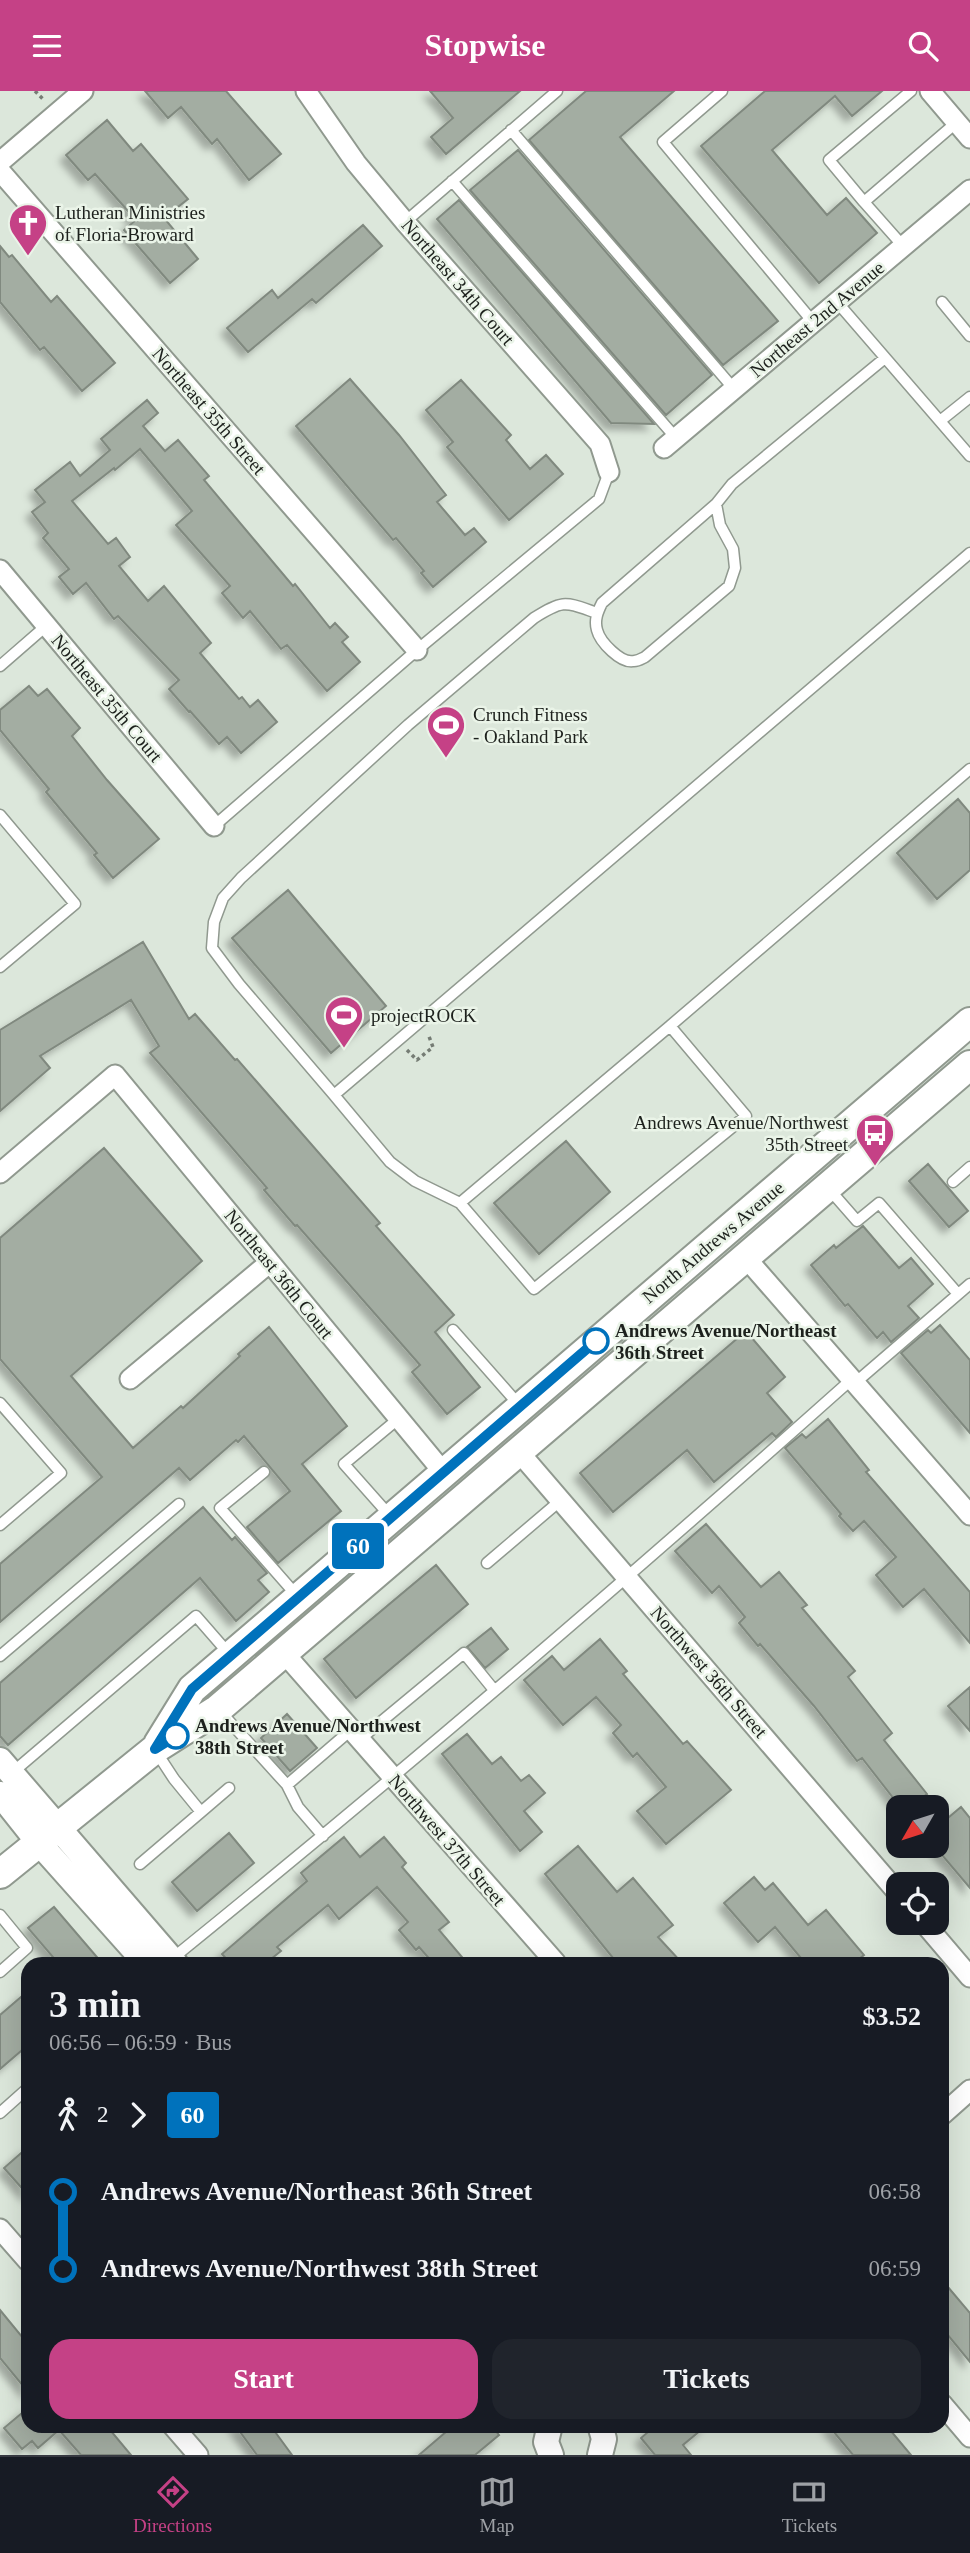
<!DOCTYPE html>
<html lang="en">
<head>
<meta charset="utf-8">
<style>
  :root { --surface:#171b24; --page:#20242c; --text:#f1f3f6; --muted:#9ea1a6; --line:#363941; --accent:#c54186 }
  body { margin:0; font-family:"Times New Roman",serif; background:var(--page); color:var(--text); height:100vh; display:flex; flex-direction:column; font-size:26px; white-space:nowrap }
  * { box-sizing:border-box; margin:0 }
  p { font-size:23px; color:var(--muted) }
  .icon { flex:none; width:38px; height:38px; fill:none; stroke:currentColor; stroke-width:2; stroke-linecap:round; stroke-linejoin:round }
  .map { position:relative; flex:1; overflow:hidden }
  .side { position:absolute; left:21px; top:1866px; width:928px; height:476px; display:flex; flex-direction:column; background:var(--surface); border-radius:21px; box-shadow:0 7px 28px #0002 }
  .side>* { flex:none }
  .badge { padding:0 14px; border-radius:5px; font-size:24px; line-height:46px }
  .needle { width:46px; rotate:231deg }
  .controls { position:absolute; left:886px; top:1704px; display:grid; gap:14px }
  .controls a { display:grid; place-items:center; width:63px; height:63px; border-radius:14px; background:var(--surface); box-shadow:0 7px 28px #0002; font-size:35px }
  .map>.badge { position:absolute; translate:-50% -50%; box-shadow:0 0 0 4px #fff }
  .legs { display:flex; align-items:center; gap:10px; height:77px; padding:0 28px; font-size:23px }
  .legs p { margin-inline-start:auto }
  .headline { display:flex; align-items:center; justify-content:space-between; height:119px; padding:0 28px }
  h1 { font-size:38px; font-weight:700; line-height:52px }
  .button { display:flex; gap:14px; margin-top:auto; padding:14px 28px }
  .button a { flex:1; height:80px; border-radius:21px; background:var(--accent); color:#fff; font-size:28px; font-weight:700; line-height:80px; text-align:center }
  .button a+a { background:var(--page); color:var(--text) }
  ul { padding:0 28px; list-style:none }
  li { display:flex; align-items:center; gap:24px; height:77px; font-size:26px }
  li i { display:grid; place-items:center; width:10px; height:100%; margin:0 9px; background:currentColor }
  li i::after { content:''; width:18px; height:18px; margin:-9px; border:5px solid; border-radius:50%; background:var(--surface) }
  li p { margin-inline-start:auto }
  li:first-child i { background:linear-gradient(#0000 50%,currentColor 0) }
  li:last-child i { background:linear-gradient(currentColor 50%,#0000 0) }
  header { display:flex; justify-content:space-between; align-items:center; height:91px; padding:0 28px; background:var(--accent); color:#fff; font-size:32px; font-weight:700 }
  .tab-bar { display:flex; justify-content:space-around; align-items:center; height:98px; border-top:2px solid var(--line); background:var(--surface); font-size:19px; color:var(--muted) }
  .tab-bar a { display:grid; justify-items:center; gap:4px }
  .tab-bar .current { color:var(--accent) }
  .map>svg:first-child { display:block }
  .building { fill:#a3ada2; stroke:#80897f; stroke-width:2; filter:url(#shadow) }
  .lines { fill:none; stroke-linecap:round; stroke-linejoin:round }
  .service-casing { stroke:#90998f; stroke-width:13 }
  .minor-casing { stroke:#90998f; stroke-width:23 }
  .tertiary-casing { stroke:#90998f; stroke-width:28 }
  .secondary-casing { stroke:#90998f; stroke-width:32 }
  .path { stroke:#757c74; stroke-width:3.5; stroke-dasharray:3.5 3.5; stroke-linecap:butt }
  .service { stroke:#fff; stroke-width:10 }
  .minor { stroke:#fff; stroke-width:19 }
  .tertiary { stroke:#fff; stroke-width:24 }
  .secondary { stroke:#fff; stroke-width:28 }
  .line-1-casing { stroke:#fff; stroke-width:16 }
  .line-1 { stroke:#0072bc; stroke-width:10 }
  .stop-1-dot { fill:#fff; stroke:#0072bc; stroke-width:3.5 }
  .labels { text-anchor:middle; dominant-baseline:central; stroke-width:5; stroke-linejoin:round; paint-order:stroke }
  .poi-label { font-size:19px; fill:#1d211d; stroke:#eaf4e8; text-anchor:start }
  .street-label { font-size:19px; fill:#1d211d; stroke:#eaf4e8 }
  .stop-label { font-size:19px; font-weight:bold; fill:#1d211d; stroke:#eaf4e8; text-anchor:start }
</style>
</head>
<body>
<header><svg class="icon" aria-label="menu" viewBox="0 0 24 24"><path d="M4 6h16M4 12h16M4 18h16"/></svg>Stopwise<svg class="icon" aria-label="search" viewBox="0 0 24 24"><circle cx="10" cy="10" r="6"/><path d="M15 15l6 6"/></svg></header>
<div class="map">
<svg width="970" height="2364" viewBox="0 0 970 2364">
  <defs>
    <filter id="shadow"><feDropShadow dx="-6" dy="6" stdDeviation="3.5" flood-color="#0004"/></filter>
  </defs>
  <rect width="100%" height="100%" fill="#dce7db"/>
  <path class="building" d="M 145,0 L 226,0 L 281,63 L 249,89 L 217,48 L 212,53 L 181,16 L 168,27 Z
    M 430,0 L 520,0 L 446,63 L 431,46 L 453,27 Z
    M 586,0 L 674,0 L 620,46 L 778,230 L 723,274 L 529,49 Z
    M 765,0 L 882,0 L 852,25 L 835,5 L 772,59 L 827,124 L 846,107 L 877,142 L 819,192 L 701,55 Z
    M 107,29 L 133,60 L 141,53 L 188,108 L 164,127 L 198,168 L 170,192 L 124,139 L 136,129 L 95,83 L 88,89 L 66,64 Z
    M 518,59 L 712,284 L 666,324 L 470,99 Z
    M 459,109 L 654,333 L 611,332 L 437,128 Z
    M 363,134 L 382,155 L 316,212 L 312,208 L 248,261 L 227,237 L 272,199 L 278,207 Z
    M 0,155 L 9,166 L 12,164 L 51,211 L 57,205 L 115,272 L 82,300 L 44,256 L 40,259 L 0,211 Z
    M 350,288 L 399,344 L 446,404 L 437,411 L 465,444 L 474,437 L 486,451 L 433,496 L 421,482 L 424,480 L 396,447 L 393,449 L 296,335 Z
    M 461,289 L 511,344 L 506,349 L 530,378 L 546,364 L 563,383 L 509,429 L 447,356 L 453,351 L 426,319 Z
    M 147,309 L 158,322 L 143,335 L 165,360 L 178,349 L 209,385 L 204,389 L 293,495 L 295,493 L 330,537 L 335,532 L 348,546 L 342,551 L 360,571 L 327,600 L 287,554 L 281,558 L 250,520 L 243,527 L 222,502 L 230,495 L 176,434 L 192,420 L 140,358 L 115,379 L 114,377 L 72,410 L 108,453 L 116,447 L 130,466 L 119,475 L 148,510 L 164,495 L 211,552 L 200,562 L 239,608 L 242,606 L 250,616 L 258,609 L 277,631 L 241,662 L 227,646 L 219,653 L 190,620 L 189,621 L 169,598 L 179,589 L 118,525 L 114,528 L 86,492 L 73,503 L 59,486 L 69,478 L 43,447 L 48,442 L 32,421 L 45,411 L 35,399 L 70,371 L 80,385 L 110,359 L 101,348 Z
    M 29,595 L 38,605 L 47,598 L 80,637 L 72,645 L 107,689 L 159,748 L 113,787 L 94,764 L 97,762 L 46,701 L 49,698 L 0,639 L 0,619 Z
    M 958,708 L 970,722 L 970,779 L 937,808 L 897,762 Z
    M 288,799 L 386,915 L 331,962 L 232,847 Z
    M 143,851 L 189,928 L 195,923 L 235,969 L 237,968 L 380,1132 L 376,1135 L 454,1224 L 435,1241 L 480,1296 L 447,1323 L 412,1281 L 420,1274 L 297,1134 L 295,1135 L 264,1099 L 267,1097 L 150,962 L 159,955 L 131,909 L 40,965 L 50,977 L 0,1020 L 0,939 Z
    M 566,1050 L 610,1101 L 539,1163 L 494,1112 Z
    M 104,1057 L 202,1170 L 71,1285 L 133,1357 L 181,1315 L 183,1317 L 240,1265 L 238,1263 L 269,1236 L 347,1335 L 302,1373 L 341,1420 L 278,1472 L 247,1436 L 290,1400 L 244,1345 L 238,1351 L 236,1349 L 190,1389 L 179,1377 L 0,1531 L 0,1473 L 102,1386 L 0,1268 L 0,1147 Z
    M 928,1073 L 968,1120 L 949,1136 L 909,1090 Z
    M 863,1135 L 899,1177 L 911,1167 L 933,1193 L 908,1215 L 919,1227 L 891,1251 L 883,1241 L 877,1247 L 848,1213 L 845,1215 L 811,1174 L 834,1154 L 836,1157 Z
    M 940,1234 L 970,1269 L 970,1342 L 901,1262 L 928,1239 L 931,1242 Z
    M 746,1240 L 785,1286 L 767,1302 L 792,1331 L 776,1346 L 772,1342 L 714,1391 L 687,1359 L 613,1421 L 580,1382 Z
    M 828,1328 L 869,1379 L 866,1381 L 970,1501 L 970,1552 L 924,1498 L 903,1516 L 876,1484 L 896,1466 L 864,1430 L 853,1440 L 839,1425 L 841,1423 L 785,1357 L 802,1343 L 806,1347 Z
    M 203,1416 L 232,1449 L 235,1446 L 267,1482 L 258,1489 L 269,1501 L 236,1530 L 200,1487 L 8,1654 L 0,1645 L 0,1592 Z
    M 706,1433 L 761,1496 L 779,1481 L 807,1514 L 802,1517 L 855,1580 L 848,1586 L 892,1642 L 884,1649 L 927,1703 L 910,1717 L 901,1717 L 862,1667 L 857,1670 L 814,1615 L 760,1553 L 758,1555 L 739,1532 L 745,1526 L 719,1495 L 712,1502 L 675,1460 Z
    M 436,1474 L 468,1513 L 356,1607 L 324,1568 Z
    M 491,1537 L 508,1558 L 485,1577 L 467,1556 Z
    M 600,1548 L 627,1580 L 623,1583 L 683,1653 L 687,1650 L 731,1699 L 666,1753 L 637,1720 L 666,1696 L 637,1662 L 633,1666 L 613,1642 L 621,1634 L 596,1606 L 563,1634 L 524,1589 L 552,1565 L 564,1579 Z
    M 970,1596 L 970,1640 L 948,1615 Z
    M 287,1623 L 317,1657 L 290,1680 L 261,1647 Z
    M 467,1643 L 492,1673 L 501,1666 L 521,1690 L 529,1684 L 545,1702 L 524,1720 L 542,1741 L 520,1760 L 442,1663 Z
    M 961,1716 L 970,1727 L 970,1797 L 936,1757 L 936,1737 Z
    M 229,1742 L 254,1772 L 197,1820 L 172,1791 Z
    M 344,1746 L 360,1766 L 384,1746 L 406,1772 L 402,1776 L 449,1831 L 439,1839 L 467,1872 L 433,1872 L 419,1856 L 416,1859 L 399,1839 L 408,1831 L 377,1796 L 339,1828 L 328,1814 L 277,1856 L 281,1860 L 266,1872 L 230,1872 L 222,1863 L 307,1790 L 301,1782 Z
    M 578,1755 L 617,1801 L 633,1787 L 673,1834 L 658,1846 L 682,1872 L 617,1872 L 545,1783 Z
    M 754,1786 L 765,1799 L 773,1792 L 808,1834 L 826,1819 L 864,1864 L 854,1872 L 805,1872 L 775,1836 L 758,1851 L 724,1812 Z
    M 54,1816 L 102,1872 L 58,1872 L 28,1837 Z
    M 28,1900 L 28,1954 L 0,1978 L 0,1924 Z
    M 28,2056 L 28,2104 L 4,2077 Z
    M 942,2189 L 970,2222 L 970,2271 L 942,2237 Z
    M 0,2219 L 28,2253 L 28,2301 L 0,2267 Z
    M 28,2317 L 28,2334 L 106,2334 L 131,2364 L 81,2364 L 59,2339 L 38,2357 L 32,2350 L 22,2358 L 4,2337 Z
    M 235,2334 L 270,2334 L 292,2364 L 257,2364 Z
    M 454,2334 L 491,2334 L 499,2344 L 475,2364 L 419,2364 Z
    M 656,2334 L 707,2334 L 683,2354 L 691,2364 L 655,2364 L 641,2347 Z
    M 828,2334 L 886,2334 L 911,2364 L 853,2364 Z"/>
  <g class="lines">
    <g class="service-casing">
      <path id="service" d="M 722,0 L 663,51 L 813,231
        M 511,39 L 734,298
        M 452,90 L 676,347
        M 864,111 L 829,69 L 911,0
        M 405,131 L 557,0
        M 903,155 L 864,111 L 957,31
        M 837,211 L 970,365
        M 942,211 L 970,245
        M 940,330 L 970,306
        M 716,413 L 602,512 C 598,520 594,529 597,539 C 600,551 621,573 634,570 C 638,570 641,568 645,566 L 729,495 L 735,477 L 733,458 L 720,434 L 716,413 L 732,393 L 885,267
        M 970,462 L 334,1004 L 390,1071 L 415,1090 L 460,1112 L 534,1198 L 746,1025 L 670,935 L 970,678
        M 0,575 L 46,535
        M 0,724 L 75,813 L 0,876
        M 214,735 L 417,559 L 599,408 L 609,381
        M 334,1004 L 239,893 L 212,857 L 214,831 L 223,807 L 241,787 L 408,634 L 534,527 C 564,508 565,511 597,522
        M 953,1091 L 970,1076
        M 829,1098 L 857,1130 L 879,1112 L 958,1203
        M 460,1112 L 670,935
        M 453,1239 L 520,1315
        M 855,1292 L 970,1193
        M 0,1312 L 61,1382 L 0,1434
        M 264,1381 L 220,1417 L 298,1506
        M 391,1426 L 344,1373 L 398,1328
        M 487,1472 L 561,1409
        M 0,1565 L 179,1413
        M 219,1619 L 287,1694
        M 359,1649 L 464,1562 L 494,1599
        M 155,1659 L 174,1688 L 201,1721 L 229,1697
        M 13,1681 L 196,1525 L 230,1564
        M 323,1745 L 298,1716 L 287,1694 L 351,1639
        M 140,1773 L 201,1721
        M 0,1824 L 27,1857 L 0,1881
        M 173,1867 C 404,1680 630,1486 852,1288
        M 0,2022 L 28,1997"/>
    </g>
    <g class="minor-casing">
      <path id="minor" d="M 306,0 L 356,72 L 405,131 L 600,353 L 609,381
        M 930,0 L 970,47
        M 0,71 L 83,0
        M 0,80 L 417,559
        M 664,357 L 970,99
        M 0,479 L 214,735
        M 0,1082 L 115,984 L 444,1382
        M 746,1167 L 970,1424
        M 130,1288 L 269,1172
        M 519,1361 L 898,1802
        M 284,1562 L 556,1872
        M 924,1832 L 970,1886
        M 942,2024 L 970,1999
        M 0,2138 L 28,2170
        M 942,2313 L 970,2346
        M 172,2334 L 198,2364"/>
    </g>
    <g class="tertiary-casing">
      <path id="tertiary" d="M 0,1669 L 175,1872
        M 0,1703 L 39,1752 L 146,1872
        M 550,2334 L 546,2351 L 551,2364
        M 600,2334 L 604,2348 L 600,2364"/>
    </g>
    <g class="secondary-casing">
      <path id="secondary" d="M 158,1653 L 192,1598 L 970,931
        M 0,1783 L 155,1658 L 218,1618 L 970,974"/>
    </g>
    <path class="path" d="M 35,0 L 43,8
      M 407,959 L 417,969 L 433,956 L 428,943"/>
    <use href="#service" class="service"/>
    <use href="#minor" class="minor"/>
    <use href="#tertiary" class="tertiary"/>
    <use href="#secondary" class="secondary"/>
  </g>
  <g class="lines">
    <g class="line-1-casing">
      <path id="line-1" d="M 176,1645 L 155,1658 L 192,1598 L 596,1250"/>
    </g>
    <use href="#line-1" class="line-1"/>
  </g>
  <defs>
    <g id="church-pin" transform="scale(2.0125)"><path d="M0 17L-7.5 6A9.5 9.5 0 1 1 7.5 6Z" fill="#c54186" stroke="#eaf4e8"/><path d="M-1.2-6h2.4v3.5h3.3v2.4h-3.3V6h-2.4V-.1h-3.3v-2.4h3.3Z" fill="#fff"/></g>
    <g id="stadium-pin" transform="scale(2.0125)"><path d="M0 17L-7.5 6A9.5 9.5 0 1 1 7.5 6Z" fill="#c54186" stroke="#eaf4e8"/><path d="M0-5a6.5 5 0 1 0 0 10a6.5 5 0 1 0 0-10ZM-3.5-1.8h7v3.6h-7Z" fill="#fff"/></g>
    <g id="bus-pin" transform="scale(2.0125)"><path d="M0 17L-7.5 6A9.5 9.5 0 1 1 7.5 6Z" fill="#c54186" stroke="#eaf4e8"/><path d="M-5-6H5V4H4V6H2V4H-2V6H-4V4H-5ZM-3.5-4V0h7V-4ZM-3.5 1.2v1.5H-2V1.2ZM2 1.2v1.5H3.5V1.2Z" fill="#fff"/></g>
  </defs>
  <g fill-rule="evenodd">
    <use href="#church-pin" x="28" y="132"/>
    <use href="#stadium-pin" x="446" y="634"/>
    <use href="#stadium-pin" x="344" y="924"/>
    <use href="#bus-pin" x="875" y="1042"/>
  </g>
  <g class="stop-1-dot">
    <circle cx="596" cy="1250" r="12"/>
    <circle cx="176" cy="1645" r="12"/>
  </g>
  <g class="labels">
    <g class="poi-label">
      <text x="55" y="121">Lutheran Ministries<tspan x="55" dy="22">of Floria-Broward</tspan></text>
      <text x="473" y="623">Crunch Fitness<tspan x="473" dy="22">- Oakland Park</tspan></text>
      <text x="371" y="924">projectROCK</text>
      <text x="848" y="1031" text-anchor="end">Andrews Avenue/Northwest<tspan x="848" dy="22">35th Street</tspan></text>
    </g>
    <g class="street-label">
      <text transform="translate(458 191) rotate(49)">Northeast 34th Court</text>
      <text transform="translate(817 228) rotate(-40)">Northeast 2nd Avenue</text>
      <text transform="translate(209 320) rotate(49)">Northeast 35th Street</text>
      <text transform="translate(107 607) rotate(50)">Northeast 35th Court</text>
      <text transform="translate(713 1151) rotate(-40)">North Andrews Avenue</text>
      <text transform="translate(279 1183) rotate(51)">Northeast 36th Court</text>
      <text transform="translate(709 1581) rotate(49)">Northwest 36th Street</text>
      <text transform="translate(447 1749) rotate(49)">Northwest 37th Street</text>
    </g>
    <g class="stop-label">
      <text x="615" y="1239">Andrews Avenue/Northeast<tspan x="615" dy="22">36th Street</tspan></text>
      <text x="195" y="1634">Andrews Avenue/Northwest<tspan x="195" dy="22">38th Street</tspan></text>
    </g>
  </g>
</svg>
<div class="controls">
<a><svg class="needle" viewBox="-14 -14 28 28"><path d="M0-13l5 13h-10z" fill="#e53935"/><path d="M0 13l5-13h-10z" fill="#9ea1a6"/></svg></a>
<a><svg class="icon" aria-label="locate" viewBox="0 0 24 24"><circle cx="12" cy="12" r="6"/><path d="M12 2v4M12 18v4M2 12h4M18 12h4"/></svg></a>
</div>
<b class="badge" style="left:358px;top:1455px;background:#0072bc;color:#fff">60</b>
<section class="side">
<div class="headline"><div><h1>3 min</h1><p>06:56 – 06:59 · Bus</p></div><b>$3.52</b></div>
<div class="legs"><svg class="icon" aria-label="walk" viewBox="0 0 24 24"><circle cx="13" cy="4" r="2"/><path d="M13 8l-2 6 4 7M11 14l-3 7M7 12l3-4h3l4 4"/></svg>2<svg class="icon" aria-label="forward" viewBox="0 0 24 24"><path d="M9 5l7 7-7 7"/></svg><b class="badge" style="background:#0072bc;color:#fff">60</b></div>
<ul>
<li><i style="color:#0072bc"></i><b>Andrews Avenue/Northeast 36th Street</b><p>06:58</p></li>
<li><i style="color:#0072bc"></i><b>Andrews Avenue/Northwest 38th Street</b><p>06:59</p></li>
</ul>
<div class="button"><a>Start</a><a>Tickets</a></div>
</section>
</div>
<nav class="tab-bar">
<a class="current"><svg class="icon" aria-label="directions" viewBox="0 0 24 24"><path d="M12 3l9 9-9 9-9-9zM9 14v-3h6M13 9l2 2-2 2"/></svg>Directions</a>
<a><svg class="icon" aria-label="map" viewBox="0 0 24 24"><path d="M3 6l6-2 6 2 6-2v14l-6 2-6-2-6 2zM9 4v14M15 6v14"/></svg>Map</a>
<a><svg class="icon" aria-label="tickets" viewBox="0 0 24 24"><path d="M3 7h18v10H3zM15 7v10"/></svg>Tickets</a>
</nav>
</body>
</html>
